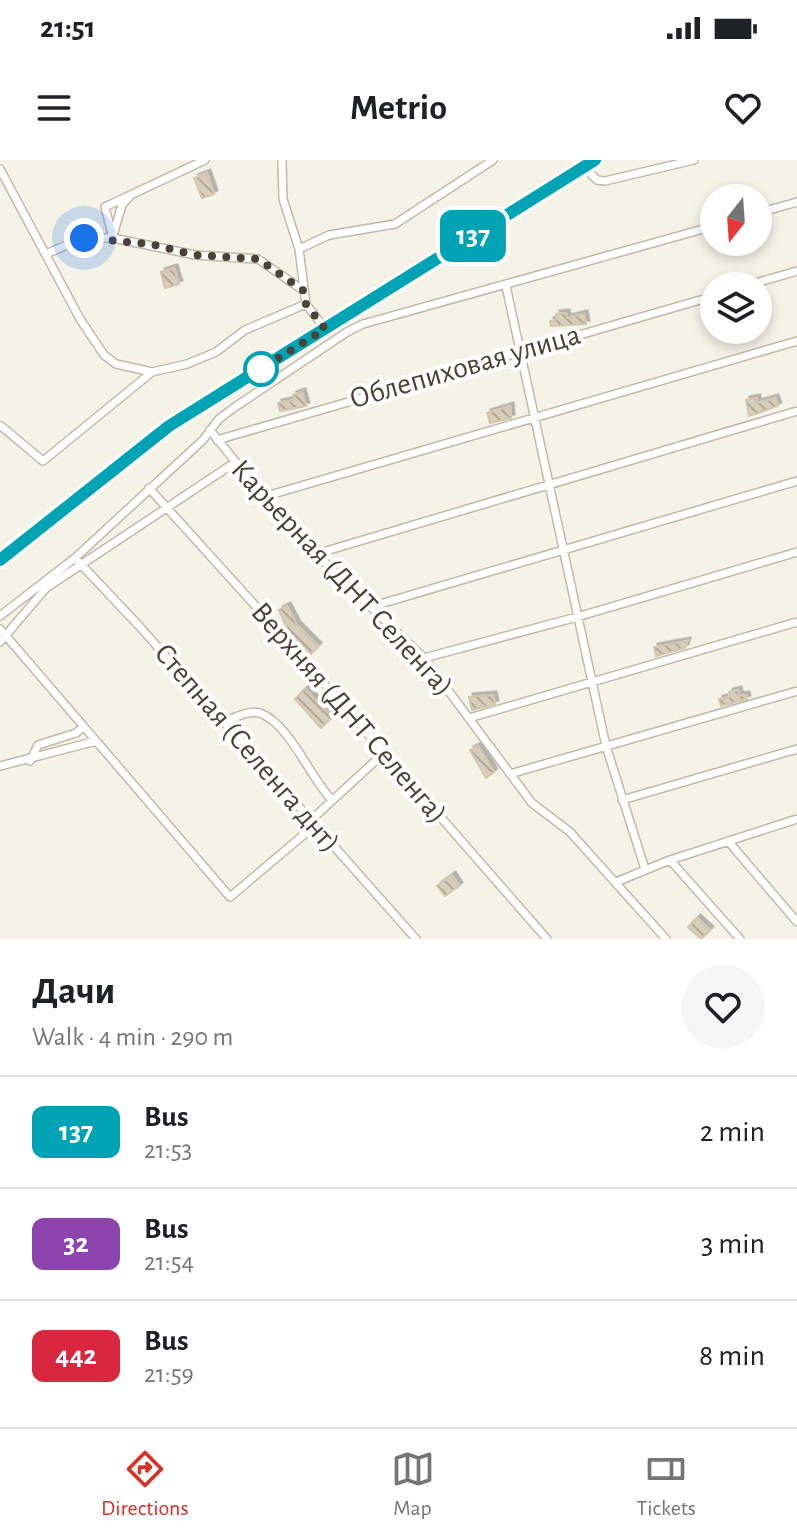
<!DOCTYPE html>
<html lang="en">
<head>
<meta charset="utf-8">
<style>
  :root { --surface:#fff; --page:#f6f6f6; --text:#202124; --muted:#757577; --line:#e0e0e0; --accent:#d93025 }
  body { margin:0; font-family:"Alegreya Sans",sans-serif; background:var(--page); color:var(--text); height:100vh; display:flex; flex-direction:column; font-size:30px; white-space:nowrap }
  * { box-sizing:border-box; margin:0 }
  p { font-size:26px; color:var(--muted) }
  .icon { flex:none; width:44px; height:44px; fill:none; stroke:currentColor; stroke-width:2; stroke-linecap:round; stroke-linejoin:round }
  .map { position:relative; height:779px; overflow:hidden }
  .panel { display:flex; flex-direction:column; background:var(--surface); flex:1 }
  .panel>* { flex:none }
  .badge { padding:0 16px; border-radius:12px; font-size:28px; line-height:52px }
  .needle { width:52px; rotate:197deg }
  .controls { position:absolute; left:700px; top:24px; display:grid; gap:16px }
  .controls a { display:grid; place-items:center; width:72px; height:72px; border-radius:50%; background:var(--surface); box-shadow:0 4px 12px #0003; font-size:40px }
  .you { position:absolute; width:40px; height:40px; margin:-20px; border:6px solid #fff; border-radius:50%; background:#1a73e8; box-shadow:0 0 0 12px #1a73e833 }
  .map>.badge { position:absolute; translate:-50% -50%; box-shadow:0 0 0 4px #fff }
  .round { display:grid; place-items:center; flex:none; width:84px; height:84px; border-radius:42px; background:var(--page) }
  .head { display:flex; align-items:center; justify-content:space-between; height:136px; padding:0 32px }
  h1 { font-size:38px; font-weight:700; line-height:60px }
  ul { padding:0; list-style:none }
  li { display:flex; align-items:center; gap:24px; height:112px; padding:0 32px; border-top:2px solid var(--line) }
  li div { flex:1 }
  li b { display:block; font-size:30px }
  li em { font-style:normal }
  li .badge { min-width:88px; font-weight:700; text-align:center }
  .status { display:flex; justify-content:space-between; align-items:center; height:56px; padding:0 40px; background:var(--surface); direction:ltr }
  .status svg { height:22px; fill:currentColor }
  header { display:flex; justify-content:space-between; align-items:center; height:104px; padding:0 32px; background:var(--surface); font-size:36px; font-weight:700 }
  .tabs { display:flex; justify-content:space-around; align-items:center; height:112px; border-top:2px solid var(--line); background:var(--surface); font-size:22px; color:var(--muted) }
  .tabs a { display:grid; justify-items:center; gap:4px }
  .tabs .on { color:var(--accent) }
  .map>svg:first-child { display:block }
  .building { fill:url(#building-back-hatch); stroke:#d3c7af; stroke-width:2; filter:url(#shadow) }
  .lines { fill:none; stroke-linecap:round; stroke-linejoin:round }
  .street-casing { stroke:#c2baa9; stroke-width:10 }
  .primary-casing { stroke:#eec95d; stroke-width:15 }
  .street { stroke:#fff; stroke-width:7 }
  .primary { stroke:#ffe697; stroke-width:12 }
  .line-casing { stroke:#fff; stroke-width:18 }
  .line { stroke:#00a3b4; stroke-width:12 }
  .walk { stroke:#494236; stroke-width:8; stroke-dasharray:0 14.4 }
  .stop-dot { fill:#fff; stroke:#00a3b4; stroke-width:4 }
  .labels { text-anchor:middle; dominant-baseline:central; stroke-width:8; stroke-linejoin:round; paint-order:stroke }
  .street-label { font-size:30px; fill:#494236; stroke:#fff }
</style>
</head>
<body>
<div class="status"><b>21:51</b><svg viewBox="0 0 49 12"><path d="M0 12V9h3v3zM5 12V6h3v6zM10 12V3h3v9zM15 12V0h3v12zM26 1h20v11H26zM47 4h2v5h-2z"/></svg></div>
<header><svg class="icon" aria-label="menu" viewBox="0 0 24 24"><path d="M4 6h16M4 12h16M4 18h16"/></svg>Metrio<svg class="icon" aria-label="heart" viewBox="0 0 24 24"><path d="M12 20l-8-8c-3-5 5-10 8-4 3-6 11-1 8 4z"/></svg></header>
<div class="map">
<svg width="797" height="779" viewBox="0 0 797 779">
  <defs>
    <pattern id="building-back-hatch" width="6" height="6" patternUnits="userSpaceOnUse" patternTransform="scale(2)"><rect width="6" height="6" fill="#d8cebc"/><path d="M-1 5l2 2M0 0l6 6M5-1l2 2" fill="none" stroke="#b1a99a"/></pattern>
    <filter id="shadow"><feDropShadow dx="3.5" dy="-3.5" stdDeviation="0" flood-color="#0004"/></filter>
  </defs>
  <rect width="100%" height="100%" fill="#f5f2e8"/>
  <path class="building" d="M 207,13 L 214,34 L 202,38 L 194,18 Z
    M 174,108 L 179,124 L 165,128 L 161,112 Z
    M 566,153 L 567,158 L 584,154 L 586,164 L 551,166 L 550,161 L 556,160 L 556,154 Z
    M 302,232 L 306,246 L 280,251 L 278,243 L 294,240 L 293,235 Z
    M 757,238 L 757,243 L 775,238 L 778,246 L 749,256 L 746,240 Z
    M 510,246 L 511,258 L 490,263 L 487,253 Z
    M 287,446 L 297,465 L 318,486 L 309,496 L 289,473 L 279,450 Z
    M 687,481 L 685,488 L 656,496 L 654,487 Z
    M 305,529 L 332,557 L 321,568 L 295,539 Z
    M 738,530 L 739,536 L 746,535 L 747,539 L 721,546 L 719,539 L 730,537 L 729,532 Z
    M 493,535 L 495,544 L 472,550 L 469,537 Z
    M 478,586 L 494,612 L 486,618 L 470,590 Z
    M 452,715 L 459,726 L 445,736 L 437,726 Z
    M 697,758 L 710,770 L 701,779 L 688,767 Z"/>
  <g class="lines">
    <g class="street-casing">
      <path id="street" d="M 282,0 L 283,39 L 299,89 L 306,144 L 325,169
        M 584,7 L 597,20 L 605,21 L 694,0
        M 0,9 L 80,159 L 104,195 L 116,204 L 152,212 L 187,204 L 216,192 L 245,170 L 306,144
        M 758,53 L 797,42
        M 114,72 L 122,45 L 130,36
        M 113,78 L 105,47 L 205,0
        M 299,89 L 329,75 L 395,64 L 493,0
        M 48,93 L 84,78 L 113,78 L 195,95 L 258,99 L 304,131
        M 506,126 L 606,586 L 645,709
        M 745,126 L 797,111
        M 1,266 L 43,301 L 152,212
        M 210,270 L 289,368 L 424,498 L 532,643 L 570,672 L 666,779
        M 217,280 L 714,136
        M 149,328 L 280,473 L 547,779
        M 263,337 L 797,181
        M 316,394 L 797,251
        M 75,398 L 140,467 L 416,779
        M 370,447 L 797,321
        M 0,456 L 75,398 L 203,280 L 219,259 L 235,247 L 347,172 L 363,164 L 714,66
        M 0,469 L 230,737 L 307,672 L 311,660 L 384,593
        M 0,482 L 46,428 L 234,303
        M 424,498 L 577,457 L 797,392
        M 469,558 L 797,462
        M 223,562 C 234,558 249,550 260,553 C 290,564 310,618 332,640
        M 30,601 L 38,585 L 76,573 L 83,567
        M 0,606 L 96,581
        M 510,614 L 797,531
        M 622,640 L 797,589
        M 728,681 L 797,762
        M 670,700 L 740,779
        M 616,722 L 670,700 L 797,659"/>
    </g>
    <g class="primary-casing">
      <path id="primary" d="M 0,400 L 169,266 L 595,0"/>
    </g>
    <use href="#street" class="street"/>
    <use href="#primary" class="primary"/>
  </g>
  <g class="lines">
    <g class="line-casing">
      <path id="line" d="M 0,400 L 169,266 L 595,0"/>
    </g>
    <use href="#line" class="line"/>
    <path class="walk" d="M 84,78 L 150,84 L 195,95 L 258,99 L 304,131 L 306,144 L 325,169 L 261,209"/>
  </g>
  <circle class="stop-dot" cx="261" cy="209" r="16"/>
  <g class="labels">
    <g class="street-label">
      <text transform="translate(465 207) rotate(-16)">Облепиховая улица</text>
      <text transform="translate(342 418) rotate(47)">Карьерная (ДНТ Селенга)</text>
      <text transform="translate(349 553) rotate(49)">Верхняя (ДНТ Селенга)</text>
      <text transform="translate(247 588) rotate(49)">Степная (Селенга днт)</text>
    </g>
  </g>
</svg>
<div class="controls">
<a><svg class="needle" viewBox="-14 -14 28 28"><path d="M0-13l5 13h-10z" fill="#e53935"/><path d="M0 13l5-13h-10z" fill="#757577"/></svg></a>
<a><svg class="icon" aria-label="layers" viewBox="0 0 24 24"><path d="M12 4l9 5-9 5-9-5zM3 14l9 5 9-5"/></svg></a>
</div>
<div class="you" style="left:84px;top:78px"></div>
<b class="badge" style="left:473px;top:76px;background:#00a3b4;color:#fff">137</b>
</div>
<section class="panel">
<div class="head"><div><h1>Дачи</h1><p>Walk · 4 min · 290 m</p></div><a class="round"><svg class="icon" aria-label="heart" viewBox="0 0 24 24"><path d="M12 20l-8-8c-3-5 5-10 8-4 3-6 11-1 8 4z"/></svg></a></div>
<ul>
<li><span class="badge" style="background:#00a3b4;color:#fff">137</span><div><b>Bus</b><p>21:53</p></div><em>2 min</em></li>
<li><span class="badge" style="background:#8e44ad;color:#fff">32</span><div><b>Bus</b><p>21:54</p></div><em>3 min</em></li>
<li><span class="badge" style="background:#d7263d;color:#fff">442</span><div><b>Bus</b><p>21:59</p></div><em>8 min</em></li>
</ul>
</section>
<nav class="tabs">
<a class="on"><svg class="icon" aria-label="directions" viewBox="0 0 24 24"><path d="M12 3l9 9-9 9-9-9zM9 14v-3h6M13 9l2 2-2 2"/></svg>Directions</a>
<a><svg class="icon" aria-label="map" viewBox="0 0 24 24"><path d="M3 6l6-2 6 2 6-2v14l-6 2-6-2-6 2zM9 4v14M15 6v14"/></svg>Map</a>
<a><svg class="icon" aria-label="tickets" viewBox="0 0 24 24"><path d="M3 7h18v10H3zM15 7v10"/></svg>Tickets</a>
</nav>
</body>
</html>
